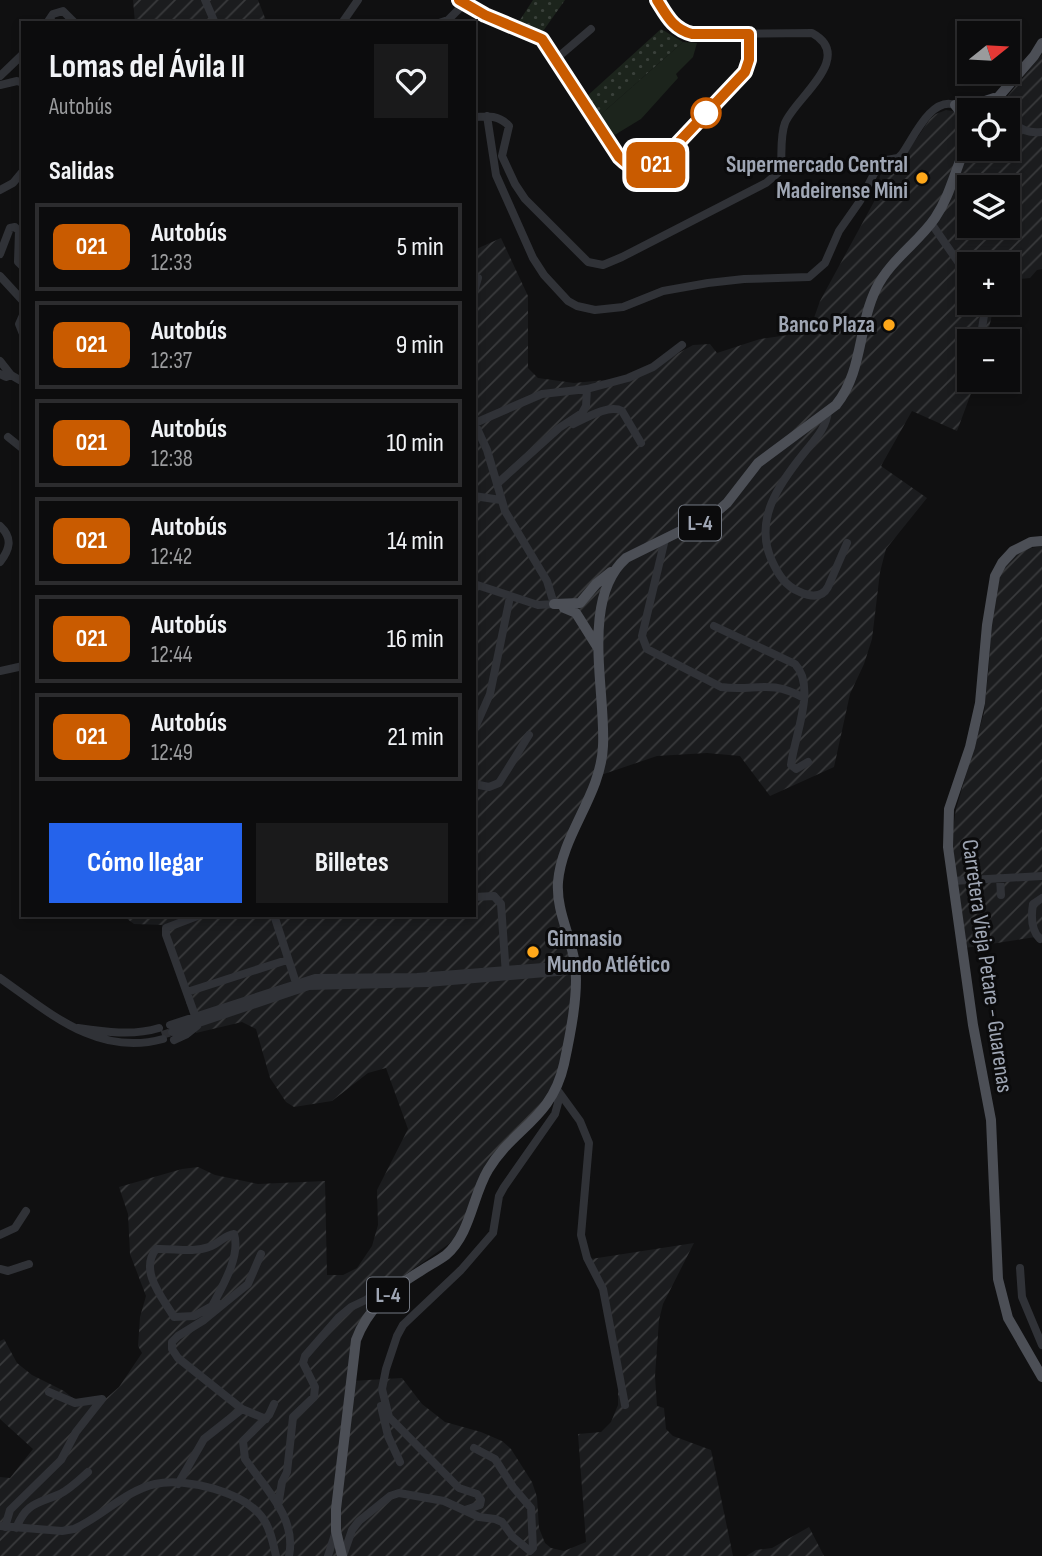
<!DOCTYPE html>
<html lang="es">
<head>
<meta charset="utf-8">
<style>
  :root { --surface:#0c0c0d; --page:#1a1a1b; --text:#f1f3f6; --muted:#9a9b9d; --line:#2c2c2e; --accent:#2563eb }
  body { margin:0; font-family:"Sofia Sans Condensed",sans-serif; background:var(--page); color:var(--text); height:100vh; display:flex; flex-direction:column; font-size:26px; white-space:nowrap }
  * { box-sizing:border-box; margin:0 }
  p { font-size:23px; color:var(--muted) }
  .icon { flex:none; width:38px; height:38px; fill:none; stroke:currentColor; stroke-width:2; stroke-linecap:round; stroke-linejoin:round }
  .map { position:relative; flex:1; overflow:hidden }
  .side { position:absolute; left:21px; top:21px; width:455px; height:896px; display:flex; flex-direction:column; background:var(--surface); border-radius:0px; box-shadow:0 4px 10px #0003,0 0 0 2px var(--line) }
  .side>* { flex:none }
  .badge { padding:0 14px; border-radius:10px; font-size:24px; line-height:46px }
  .needle { width:46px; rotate:72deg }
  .fabs { position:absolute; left:957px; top:21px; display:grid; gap:14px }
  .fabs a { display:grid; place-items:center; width:63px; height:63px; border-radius:0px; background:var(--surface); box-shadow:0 4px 10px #0003,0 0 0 2px var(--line); font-size:35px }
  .map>.badge { position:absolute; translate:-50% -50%; box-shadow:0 0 0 4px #fff }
  h2 { padding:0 28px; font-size:26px; line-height:63px }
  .round { display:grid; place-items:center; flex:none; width:74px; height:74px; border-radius:0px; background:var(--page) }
  .summary { display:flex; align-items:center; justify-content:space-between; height:119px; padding:0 28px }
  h1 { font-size:33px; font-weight:700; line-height:52px }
  .cta { display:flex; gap:14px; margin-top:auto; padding:14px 28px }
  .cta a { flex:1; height:80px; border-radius:0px; background:var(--accent); color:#fff; font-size:28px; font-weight:700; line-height:80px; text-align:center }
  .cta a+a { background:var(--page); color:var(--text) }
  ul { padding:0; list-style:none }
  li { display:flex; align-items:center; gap:21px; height:88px; margin:0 14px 10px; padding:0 14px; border:4px solid var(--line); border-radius:0px }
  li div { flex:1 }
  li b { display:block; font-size:26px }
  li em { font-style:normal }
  li .badge { min-width:77px; font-weight:700; text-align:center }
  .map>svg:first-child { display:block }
  .industrial { fill:url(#industrial-furrows); fill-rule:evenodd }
  .grass { fill:url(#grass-dots) }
  .park { fill:#1c241c }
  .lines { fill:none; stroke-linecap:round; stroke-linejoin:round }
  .minor-tunnel { stroke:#2d2e32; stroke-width:8; stroke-dasharray:8 4; stroke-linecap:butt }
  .minor { stroke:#303237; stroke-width:8 }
  .major { stroke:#4c4f56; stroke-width:10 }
  .line-casing { stroke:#fff; stroke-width:16 }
  .line { stroke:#c95b00; stroke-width:10 }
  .stop-dot { fill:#fff; stroke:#c95b00; stroke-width:3.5 }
  .poi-dot { fill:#ffa81a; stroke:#0b0b0c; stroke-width:2.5 }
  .labels { text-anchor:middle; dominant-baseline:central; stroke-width:6; stroke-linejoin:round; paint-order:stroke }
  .shield { fill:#0b0b0c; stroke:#737882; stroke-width:2 }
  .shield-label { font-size:21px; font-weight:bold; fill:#9fa6b4 }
  .poi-label { font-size:23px; font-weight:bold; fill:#9fa6b4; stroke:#0b0b0c; text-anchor:end }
  .street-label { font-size:23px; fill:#9fa6b4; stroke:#0b0b0c }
</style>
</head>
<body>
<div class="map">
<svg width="1042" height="1556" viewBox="0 0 1042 1556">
  <defs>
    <pattern id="industrial-furrows" width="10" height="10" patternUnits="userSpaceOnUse" patternTransform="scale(1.75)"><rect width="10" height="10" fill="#1b1c1e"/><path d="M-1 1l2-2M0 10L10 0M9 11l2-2" fill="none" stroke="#393a3c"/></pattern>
    <pattern id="grass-dots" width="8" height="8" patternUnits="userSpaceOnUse" patternTransform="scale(1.75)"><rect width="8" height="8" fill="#1c241c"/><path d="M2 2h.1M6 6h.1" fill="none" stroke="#3a413b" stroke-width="1.8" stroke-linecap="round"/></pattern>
  </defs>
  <rect width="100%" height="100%" fill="#101011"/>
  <path class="industrial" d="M 133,0 L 258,0 L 267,23 L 135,23 Z
    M 1042,54 L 1042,269 L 1037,270 L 1030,278 L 1020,279 L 1008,274 L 1008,264 L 970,264 L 970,303 L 993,303 L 994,306 L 986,341 L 970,341 L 970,380 L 976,380 L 957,431 L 912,411 L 881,466 L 927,498 L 886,549 L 880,572 L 872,639 L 864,664 L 850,694 L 834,767 L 770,796 L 740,756 L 707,753 L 657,756 L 595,777 L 558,875 L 571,951 L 572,995 L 559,1078 L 539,1108 L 498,1150 L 471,1209 L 453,1241 L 384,1290 L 365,1312 L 356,1330 L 351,1381 L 402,1378 L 422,1404 L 445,1422 L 481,1432 L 502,1441 L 511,1449 L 532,1482 L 537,1497 L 539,1528 L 545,1543 L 551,1548 L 564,1551 L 586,1542 L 578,1434 L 601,1432 L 611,1422 L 618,1405 L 618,1377 L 610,1324 L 591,1259 L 694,1243 L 663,1304 L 659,1320 L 655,1376 L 657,1406 L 664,1408 L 666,1429 L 673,1436 L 711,1450 L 733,1556 L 0,1556 L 0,1477 L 10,1478 L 33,1449 L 0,1419 L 0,1341 L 4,1339 L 17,1363 L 32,1375 L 64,1391 L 79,1403 L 103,1401 L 119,1387 L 142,1353 L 138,1346 L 140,1317 L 146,1296 L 130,1254 L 128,1214 L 119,1187 L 182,1169 L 198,1167 L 215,1175 L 258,1184 L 325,1181 L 327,1275 L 343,1275 L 357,1268 L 372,1246 L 378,1225 L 377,1190 L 408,1129 L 386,1068 L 368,1073 L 332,1101 L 294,1107 L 286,1102 L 270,1078 L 256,1029 L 242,1022 L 196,1033 L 162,925 L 134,924 L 122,915 L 474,915 L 474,250 L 501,238 L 528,296 L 528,368 L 538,378 L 574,383 L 615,379 L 655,366 L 693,345 L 710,344 L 717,353 L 760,339 L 809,332 L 820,301 L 876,198 L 880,176 L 885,166 L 908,151 L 930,119 L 936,114 L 946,110 L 959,112 L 970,149 L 1008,149 L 1008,110 L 996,110 ZM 970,187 L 1008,187 L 1008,226 L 970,226 Z
    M 1042,546 L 1042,936 L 965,948 L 953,860 L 952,835 L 956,809 L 984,713 L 989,665 L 991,619 L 996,594 L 1001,571 L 1009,559 L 1025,549 Z
    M 809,1527 L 824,1556 L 746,1556 L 756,1550 L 772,1548 Z"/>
  <path class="grass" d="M 533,0 L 565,0 L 541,34 L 518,23 Z
    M 661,29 L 683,42 L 599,116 L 586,97 Z"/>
  <path class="park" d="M 683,42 L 697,43 L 693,57 L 676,74 L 678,78 L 641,119 L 613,136 L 599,116 Z"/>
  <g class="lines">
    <path class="minor-tunnel" d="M 162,1035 L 172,1032"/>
    <path class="minor" d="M 205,0 L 215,23
      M 459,0 L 485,15 L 542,39 L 619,157 C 632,170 646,175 660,162 L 745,72 L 749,60 L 749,34
      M 47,23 L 53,14 L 63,11 L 75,23
      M 342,23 L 358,0
      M 439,23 L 448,20 L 467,1
      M 557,58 L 591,29
      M 0,76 L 23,54
      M 0,85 L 17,81 L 23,83
      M 487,116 L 496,175 L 533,258 L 544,275 L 568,301 L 577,306 L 595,310 L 623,307 L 663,291 L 708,283 L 744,279 L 809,277 L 825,263 L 839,231 L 860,201 L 877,168 L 886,160 L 898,158 L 902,154 C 913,139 931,96 955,105 C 960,106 965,111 970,113
      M 474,117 C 488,116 499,115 509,126 L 502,156 L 515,184 L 525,199 L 588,262 L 603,265 L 622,257 L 766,183 L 779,172 L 781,167 C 782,153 780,136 785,123 C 795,98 856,57 812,33 L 692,34 C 673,29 667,16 657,0
      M 1008,119 C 1020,128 1026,134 1042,132
      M 0,190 L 13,183 L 23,171
      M 931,223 L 970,279
      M 0,254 L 10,228 L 15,227 L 19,231 L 18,262 L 23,267
      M 0,276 L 23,301
      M 474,292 L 478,278
      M 23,315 L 19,324 L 23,334
      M 980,341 L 986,303
      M 0,361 L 11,375 L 23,382
      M 0,374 L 6,377 L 11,375
      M 828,411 C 826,429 815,439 804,453 C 779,484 753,520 772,561 C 778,574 785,586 800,592 C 811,597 822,598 828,587 L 847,543
      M 474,422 L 487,450 L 505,511 L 547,581 L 554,604 L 538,605 L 474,584
      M 475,423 L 542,394 L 587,389 L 628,378 L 653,367 L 682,345
      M 573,424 C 586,418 609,404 622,411 L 641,443
      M 8,437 L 23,449
      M 498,483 L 559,428 L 582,413 L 586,406 L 587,389
      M 474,496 L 501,500
      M 0,526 C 13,538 10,549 0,562
      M 665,539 L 642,636 L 647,649 L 721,687 C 755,692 768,678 804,698
      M 714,626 L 795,664 C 817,687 794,737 791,765 L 796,769 L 808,762
      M 0,671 L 23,666
      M 474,730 L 490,694 L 510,597
      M 474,784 L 489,787 L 499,783 L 529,735
      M 1000,878 L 1001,895
      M 952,881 L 1042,876
      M 474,897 L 494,896 L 501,904 L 506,975
      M 274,915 L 297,986
      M 1040,939 C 1031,930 1031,916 1033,904 L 1042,898
      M 0,978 C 50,1013 98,1057 163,1039
      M 187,992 L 287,960
      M 197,1021 L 166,935 L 166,928 L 200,915
      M 170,1025 L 315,978 L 417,977 L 569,965 L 575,967
      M 78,1028 C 105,1032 133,1036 159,1028
      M 172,1032 L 309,986 L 428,983 L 569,971 L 575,967
      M 174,1040 L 187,1034 L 197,1026
      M 556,1088 L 580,1121 L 589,1143 L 581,1235 L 587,1258 L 603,1289 L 625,1405
      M 0,1235 L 15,1228 L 26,1211
      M 261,1254 L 248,1284 L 204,1320 L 178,1336 L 172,1342 L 172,1349 L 178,1358 L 242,1409 L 266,1419
      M 1020,1268 L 1022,1297 L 1042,1345
      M 0,1269 L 8,1271 L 29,1264
      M 212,1306 C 222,1287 241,1256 234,1234 C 224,1235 219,1244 209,1247 C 193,1253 173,1248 156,1249 C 139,1271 162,1297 174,1317 L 194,1316 L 212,1306 L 222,1304
      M 274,1404 L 269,1415 L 243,1441 L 245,1459 C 265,1488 297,1518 289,1556
      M 381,1406 L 388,1436 L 400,1462
      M 178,1484 L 204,1439 L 242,1409
      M 278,1506 L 282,1482 L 287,1472 L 293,1417 L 314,1397 L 315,1387 L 303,1363 L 305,1356 L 339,1317 L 351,1307 L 395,1286
      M 465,1510 L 480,1505 L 481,1500 L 477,1494 L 459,1488 L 389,1417 L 382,1389 L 386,1369 L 397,1336 L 403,1325 L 461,1270 L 493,1233 L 499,1196 L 504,1187 L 555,1114 L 558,1103 L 556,1088
      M 0,1526 L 62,1531 L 74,1529 C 101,1517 125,1491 155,1484 C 186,1477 246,1492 264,1520 C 271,1531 273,1543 276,1556
      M 5,1527 L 10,1510 L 61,1460 L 76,1432 L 102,1399 L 75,1403 L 49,1392
      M 16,1528 C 27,1502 37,1504 60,1494 C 70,1489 79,1480 88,1472
      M 328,1556 L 336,1531
      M 343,1556 L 352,1530 L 359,1521 L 390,1496 L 399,1493 L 444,1501 L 479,1517 L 495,1519 L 502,1522 L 513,1537 L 530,1551 L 533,1548 L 531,1508 L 513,1487 L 495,1459 L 474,1448"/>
    <path class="major" d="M 955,105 L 970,106 L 994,98
      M 955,105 L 966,119 L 967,142
      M 987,110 L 1034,56 L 1042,43
      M 1042,541 L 1031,542 L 1013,551 L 1002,563 L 995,576 L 987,625 L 980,703 L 970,747 L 949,809 L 948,847 L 973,1025 L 991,1120 L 998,1279 L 1008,1318 L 1042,1377
      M 554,604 L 580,603 L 596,584 L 611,572
      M 564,608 L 576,613 L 598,648
      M 342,1556 L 336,1531 L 336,1509 L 356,1340 C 368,1308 391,1289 419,1272 C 428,1266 438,1261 446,1255 C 471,1233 472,1197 488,1170 C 512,1129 552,1119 564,1064 C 570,1036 579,993 575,964 C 571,936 556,911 558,882 C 562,834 601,795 603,746 C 606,691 580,599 626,558 L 713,515 L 727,503 L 758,463 L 836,405 C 863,372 858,326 876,289 C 890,260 918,243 935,218 C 952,193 956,164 970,138"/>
  </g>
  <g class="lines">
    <g class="line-casing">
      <path id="line" d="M 459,0 L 485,15 L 542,39 L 619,157 C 632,170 646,175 660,162 L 745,72 L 749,60 L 749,34 L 692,34 C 673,29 667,16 657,0"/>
    </g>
    <use href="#line" class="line"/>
  </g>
  <circle class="stop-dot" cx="706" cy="113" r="14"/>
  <g class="poi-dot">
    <circle cx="922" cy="178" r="7"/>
    <circle cx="889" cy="325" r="7"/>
    <circle cx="533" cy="952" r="7"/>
  </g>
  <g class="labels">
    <g class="shield">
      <rect x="679" y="505.5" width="42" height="35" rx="5"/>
      <rect x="367" y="1277.5" width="42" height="35" rx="5"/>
    </g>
    <g class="shield-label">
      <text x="700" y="523">L-4</text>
      <text x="388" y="1295">L-4</text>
    </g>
    <g class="poi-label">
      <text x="908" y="165">Supermercado Central<tspan x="908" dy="26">Madeirense Mini</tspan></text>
      <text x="875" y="325">Banco Plaza</text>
      <text x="547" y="939" text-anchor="start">Gimnasio<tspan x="547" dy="26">Mundo Atlético</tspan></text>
    </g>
    <g class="street-label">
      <text transform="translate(987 966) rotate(82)">Carretera Vieja Petare - Guarenas</text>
    </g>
  </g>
</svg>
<div class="fabs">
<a><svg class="needle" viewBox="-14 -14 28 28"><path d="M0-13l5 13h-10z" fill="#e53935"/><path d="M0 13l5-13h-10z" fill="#9a9b9d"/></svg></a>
<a><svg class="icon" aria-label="locate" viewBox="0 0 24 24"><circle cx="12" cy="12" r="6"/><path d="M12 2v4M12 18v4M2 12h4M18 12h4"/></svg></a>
<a><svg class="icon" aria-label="layers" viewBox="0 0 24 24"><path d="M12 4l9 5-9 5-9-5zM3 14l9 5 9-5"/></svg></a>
<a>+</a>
<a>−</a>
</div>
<b class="badge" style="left:656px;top:165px;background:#c95b00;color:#fff">021</b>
<section class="side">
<div class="summary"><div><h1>Lomas del Ávila II</h1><p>Autobús</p></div><a class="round"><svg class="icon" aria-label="heart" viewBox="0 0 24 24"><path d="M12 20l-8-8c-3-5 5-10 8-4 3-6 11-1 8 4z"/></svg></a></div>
<h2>Salidas</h2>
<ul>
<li><span class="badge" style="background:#c95b00;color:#fff">021</span><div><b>Autobús</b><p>12:33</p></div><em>5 min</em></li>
<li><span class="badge" style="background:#c95b00;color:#fff">021</span><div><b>Autobús</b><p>12:37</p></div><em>9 min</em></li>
<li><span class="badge" style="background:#c95b00;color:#fff">021</span><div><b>Autobús</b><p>12:38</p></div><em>10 min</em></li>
<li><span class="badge" style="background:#c95b00;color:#fff">021</span><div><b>Autobús</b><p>12:42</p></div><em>14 min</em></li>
<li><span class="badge" style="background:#c95b00;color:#fff">021</span><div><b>Autobús</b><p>12:44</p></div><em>16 min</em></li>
<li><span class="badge" style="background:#c95b00;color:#fff">021</span><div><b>Autobús</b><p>12:49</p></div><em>21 min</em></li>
</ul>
<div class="cta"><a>Cómo llegar</a><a>Billetes</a></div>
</section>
</div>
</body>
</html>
